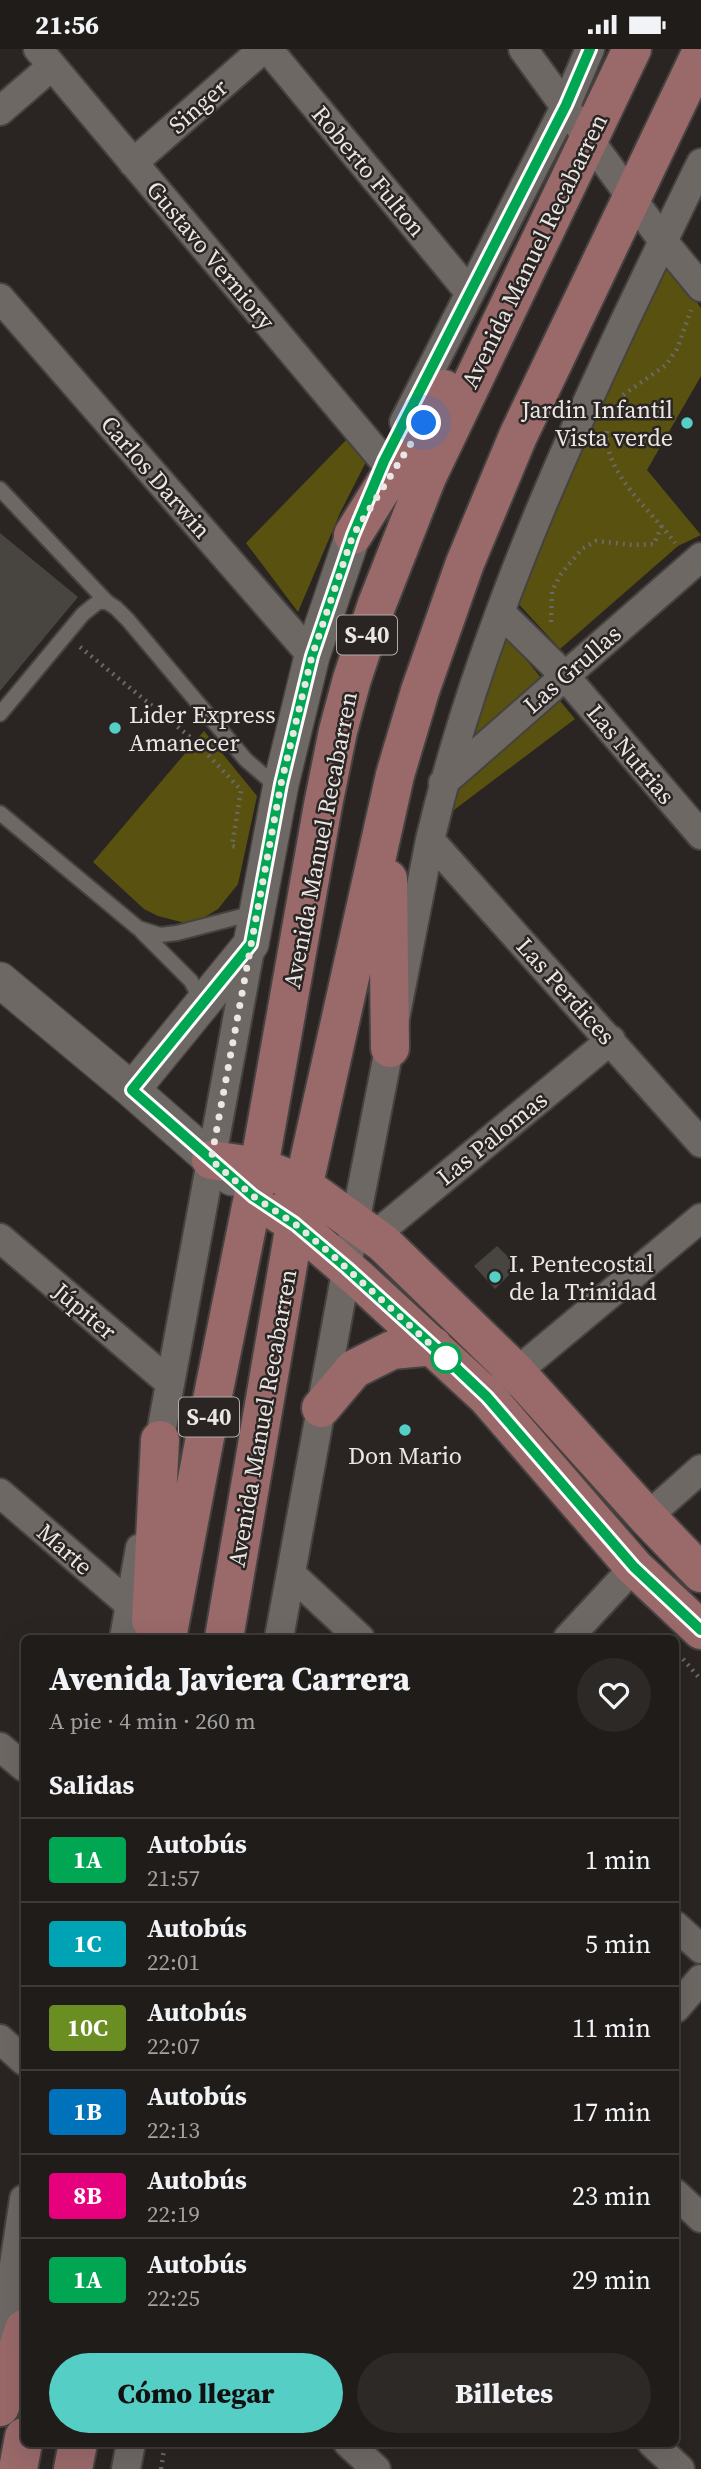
<!DOCTYPE html>
<html lang="es">
<head>
<meta charset="utf-8">
<style>
  :root { --surface:#201c1a; --page:#2d2927; --text:#f1f3f6; --muted:#a2a1a2; --line:#3d3a39; --accent:#55cec5 }
  body { margin:0; font-family:"Source Serif 4",serif; background:var(--page); color:var(--text); height:100vh; display:flex; flex-direction:column; font-size:26px; white-space:nowrap }
  * { box-sizing:border-box; margin:0 }
  p { font-size:23px; color:var(--muted) }
  .icon { flex:none; width:38px; height:38px; fill:none; stroke:currentColor; stroke-width:2; stroke-linecap:round; stroke-linejoin:round }
  .map { position:relative; flex:1; overflow:hidden }
  .drawer { position:absolute; left:21px; top:1586px; width:658px; height:812px; display:flex; flex-direction:column; background:var(--surface); border-radius:10px; box-shadow:0 7px 28px #0002,0 0 0 2px var(--line) }
  .drawer>* { flex:none }
  .badge { padding:0 14px; border-radius:5px; font-size:24px; line-height:46px }
  .you { position:absolute; width:35px; height:35px; margin:-18px; border:5px solid #fff; border-radius:50%; background:#1a73e8; box-shadow:0 0 0 10px #1a73e833 }
  .map>.badge { position:absolute; translate:-50% -50%; box-shadow:0 0 0 4px #fff }
  h2 { padding:0 28px; font-size:26px; line-height:63px }
  .round { display:grid; place-items:center; flex:none; width:74px; height:74px; border-radius:37px; background:var(--page) }
  .headline { display:flex; align-items:center; justify-content:space-between; height:119px; padding:0 28px }
  h1 { font-size:33px; font-weight:800; line-height:52px }
  .action { display:flex; gap:14px; margin-top:auto; padding:14px 28px }
  .action a { flex:1; height:80px; border-radius:42px; background:var(--accent); color:#111; font-size:28px; font-weight:800; line-height:80px; text-align:center }
  .action a+a { background:var(--page); color:var(--text) }
  ul { padding:0; list-style:none }
  li { display:flex; align-items:center; gap:21px; height:84px; padding:0 28px; border-top:2px solid var(--line) }
  li div { flex:1 }
  li b { display:block; font-size:26px }
  li em { font-style:normal }
  li .badge { min-width:77px; font-weight:700; text-align:center }
  .status { display:flex; justify-content:space-between; align-items:center; height:49px; padding:0 35px; background:var(--surface); direction:ltr }
  .status svg { height:19px; fill:currentColor }
  .map>svg:first-child { display:block }
  .green { fill:#58510f }
  .building { fill:#484541 }
  .lines { fill:none; stroke-linecap:round; stroke-linejoin:round }
  .service-casing { stroke:#464240; stroke-width:18 }
  .minor-casing { stroke:#464240; stroke-width:32 }
  .tertiary-casing { stroke:#464240; stroke-width:38 }
  .primary-casing { stroke:#464240; stroke-width:42 }
  .path { stroke:#6c6866; stroke-width:4.5; stroke-dasharray:2 5; stroke-linecap:butt }
  .service { stroke:#6e6865; stroke-width:14 }
  .minor { stroke:#6e6865; stroke-width:28 }
  .tertiary { stroke:#6e6865; stroke-width:35 }
  .primary { stroke:#9a696a; stroke-width:38 }
  .line-casing { stroke:#fff; stroke-width:16 }
  .line { stroke:#00a651; stroke-width:10 }
  .walk { stroke:#e9e6e4; stroke-width:7; stroke-dasharray:0 12.6 }
  .poi-dot { fill:#55cec5; stroke:#2a2523; stroke-width:2.5 }
  .stop-dot { fill:#fff; stroke:#00a651; stroke-width:3.5 }
  .labels { text-anchor:middle; dominant-baseline:central; stroke-width:5; stroke-linejoin:round; paint-order:stroke }
  .shield { fill:#2a2523; stroke:#b0acaa; stroke-width:2 }
  .shield-label { font-size:23px; font-weight:bold; fill:#e9e6e4 }
  .street-label { font-size:24px; fill:#e9e6e4; stroke:#2a2523 }
  .poi-label { font-size:24px; fill:#e9e6e4; stroke:#2a2523; text-anchor:start }
</style>
</head>
<body>
<div class="status"><b>21:56</b><svg viewBox="0 0 49 12"><path d="M0 12V9h3v3zM5 12V6h3v6zM10 12V3h3v9zM15 12V0h3v12zM26 1h20v11H26zM47 4h2v5h-2z"/></svg></div>
<div class="map">
<svg width="701" height="2420" viewBox="0 0 701 2420">
  <rect width="100%" height="100%" fill="#2a2523"/>
  <path class="green" d="M 664,208 L 701,259 L 701,327 L 647,421 L 701,486 L 678,497 L 560,600 L 514,550 Z
    M 349,388 L 368,409 L 340,464 L 298,563 L 246,494 Z
    M 500,579 L 575,670 L 442,770 Z
    M 204,682 L 257,747 L 238,835 L 218,860 L 203,869 L 185,874 L 158,867 L 144,860 L 93,813 Z"/>
  <path class="building" d="M 0,484 L 78,548 L 0,642 Z
    M 497,1197 L 518,1217 L 495,1240 L 474,1217 Z"/>
  <g class="lines">
    <g class="service-casing">
      <path id="service" d="M 0,440 L 107,553
        M 0,665 L 83,565 L 98,553 L 107,553 L 116,559 L 128,571 L 246,711 L 267,729 L 280,735
        M 0,764 L 138,879 L 160,886 L 177,884 L 254,864
        M 142,883 L 191,932 L 201,951"/>
    </g>
    <g class="minor-casing">
      <path id="minor" d="M 38,0 L 384,412
        M 268,0 L 470,244
        M 523,0 L 663,192 L 701,238
        M 0,62 L 52,17
        M 133,114 L 263,0
        M 0,249 L 312,607
        M 404,373 L 566,56 L 590,0
        M 501,564 L 564,626 L 701,786
        M 443,734 L 701,508
        M 430,791 L 701,1094
        M 374,1187 L 611,991
        M 0,1189 L 170,1334
        M 502,1335 L 701,1169
        M 156,1411 L 251,895
        M 0,1444 L 130,1556
        M 647,1468 L 701,1420
        M 291,1525 L 360,1589
        M 124,1589 L 140,1499
        M 279,1589 L 355,1174 L 430,791 C 486,554 595,332 701,114
        M 568,1589 L 634,1518
        M 0,1698 L 24,1718
        M 676,1877 L 701,1900
        M 676,1959 L 701,1930
        M 0,1990 L 24,2012
        M 676,2145 L 701,2169
        M 0,2308 L 24,2150
        M 348,2394 L 376,2420
        M 652,2394 L 680,2420
        M 126,2420 L 131,2394"/>
    </g>
    <g class="tertiary-casing">
      <path id="tertiary" d="M 0,931 L 132,1041 L 232,1129
        M 132,1041 L 251,895 L 281,735 L 312,607 L 353,486"/>
    </g>
    <g class="primary-casing">
      <path id="primary" d="M 353,486 L 444,340
        M 388,830 L 390,999
        M 211,1111 L 259,1118 L 287,1129 L 304,1137 L 383,1194 L 516,1323 L 647,1468 L 701,1524
        M 278,1164 L 295,1175 L 359,1230 L 487,1348 L 634,1518 L 701,1581
        M 321,1359 L 354,1320 L 392,1301 L 433,1297
        M 151,1571 L 160,1391
        M 167,1589 L 212,1351 L 259,1118 L 323,756 L 338,682 L 352,630 L 377,555 L 427,428 L 632,0
        M 224,1589 L 295,1175 L 395,726 L 420,642 L 465,514 L 518,387 L 701,4
        M 0,2358 L 24,2280
        M 18,2420 L 24,2388
        M 73,2420 L 78,2394"/>
    </g>
    <path class="path" d="M 623,346 L 666,316 L 677,300 L 691,261
      M 607,382 C 603,424 652,462 675,494
      M 551,573 L 552,542 L 561,525 L 582,500 L 596,492 L 633,496 L 654,495 L 662,476
      M 80,598 L 195,692 L 241,741 L 232,797 L 238,798
      M 683,1610 L 701,1631
      M 161,2420 L 165,2394"/>
    <use href="#service" class="service"/>
    <use href="#minor" class="minor"/>
    <use href="#tertiary" class="tertiary"/>
    <use href="#primary" class="primary"/>
  </g>
  <g class="lines">
    <g class="line-casing">
      <path id="line" d="M 590,0 L 566,56 L 384,412 L 353,486 L 312,607 L 281,735 L 251,895 L 132,1041 L 253,1147 L 295,1175 L 347,1219 L 433,1297 L 487,1348 L 634,1518 L 701,1581"/>
    </g>
    <use href="#line" class="line"/>
    <path class="walk" d="M 424,374 L 353,486 L 312,607 L 281,735 L 211,1111 L 253,1147 L 295,1175 L 330,1204 L 451,1314 L 446,1309"/>
  </g>
  <g class="poi-dot">
    <circle cx="687" cy="374" r="7"/>
    <circle cx="115" cy="679" r="7"/>
    <circle cx="495" cy="1228" r="7"/>
    <circle cx="405" cy="1381" r="7"/>
  </g>
  <circle class="stop-dot" cx="446" cy="1309" r="14"/>
  <g class="labels">
    <g class="shield">
      <rect x="337" y="566.5" width="60" height="39" rx="5"/>
      <rect x="179" y="1348.5" width="60" height="39" rx="5"/>
    </g>
    <g class="shield-label">
      <text x="367" y="586">S-40</text>
      <text x="209" y="1368">S-40</text>
    </g>
    <g class="street-label">
      <text transform="translate(198 57) rotate(-41)">Singer</text>
      <text transform="translate(369 122) rotate(50)">Roberto Fulton</text>
      <text transform="translate(534 202) rotate(-64)">Avenida Manuel Recabarren</text>
      <text transform="translate(211 206) rotate(50)">Gustavo Verniory</text>
      <text transform="translate(156 428) rotate(49)">Carlos Darwin</text>
      <text transform="translate(572 620) rotate(-41)">Las Grullas</text>
      <text transform="translate(631 705) rotate(50)">Las Nutrias</text>
      <text transform="translate(320 791) rotate(-79)">Avenida Manuel Recabarren</text>
      <text transform="translate(566 942) rotate(48)">Las Perdices</text>
      <text transform="translate(492 1089) rotate(-39)">Las Palomas</text>
      <text transform="translate(85 1262) rotate(40)">Júpiter</text>
      <text transform="translate(262 1369) rotate(-80)">Avenida Manuel Recabarren</text>
      <text transform="translate(65 1500) rotate(41)">Marte</text>
    </g>
    <g class="poi-label">
      <text x="673" y="360" text-anchor="end">Jardin Infantil<tspan x="673" dy="28">Vista verde</tspan></text>
      <text x="129" y="665">Lider Express<tspan x="129" dy="28">Amanecer</tspan></text>
      <text x="509" y="1214">I. Pentecostal<tspan x="509" dy="28">de la Trinidad</tspan></text>
      <text x="405" y="1406" text-anchor="middle">Don Mario</text>
    </g>
  </g>
</svg>
<div class="you" style="left:424px;top:374px"></div>
<section class="drawer">
<div class="headline"><div><h1>Avenida Javiera Carrera</h1><p>A pie · 4 min · 260 m</p></div><a class="round"><svg class="icon" aria-label="heart" viewBox="0 0 24 24"><path d="M12 20l-8-8c-3-5 5-10 8-4 3-6 11-1 8 4z"/></svg></a></div>
<h2>Salidas</h2>
<ul>
<li><span class="badge" style="background:#00a651;color:#fff">1A</span><div><b>Autobús</b><p>21:57</p></div><em>1 min</em></li>
<li><span class="badge" style="background:#00a3b4;color:#fff">1C</span><div><b>Autobús</b><p>22:01</p></div><em>5 min</em></li>
<li><span class="badge" style="background:#6b8e23;color:#fff">10C</span><div><b>Autobús</b><p>22:07</p></div><em>11 min</em></li>
<li><span class="badge" style="background:#0072bc;color:#fff">1B</span><div><b>Autobús</b><p>22:13</p></div><em>17 min</em></li>
<li><span class="badge" style="background:#e6007e;color:#fff">8B</span><div><b>Autobús</b><p>22:19</p></div><em>23 min</em></li>
<li><span class="badge" style="background:#00a651;color:#fff">1A</span><div><b>Autobús</b><p>22:25</p></div><em>29 min</em></li>
</ul>
<div class="action"><a>Cómo llegar</a><a>Billetes</a></div>
</section>
</div>
</body>
</html>
